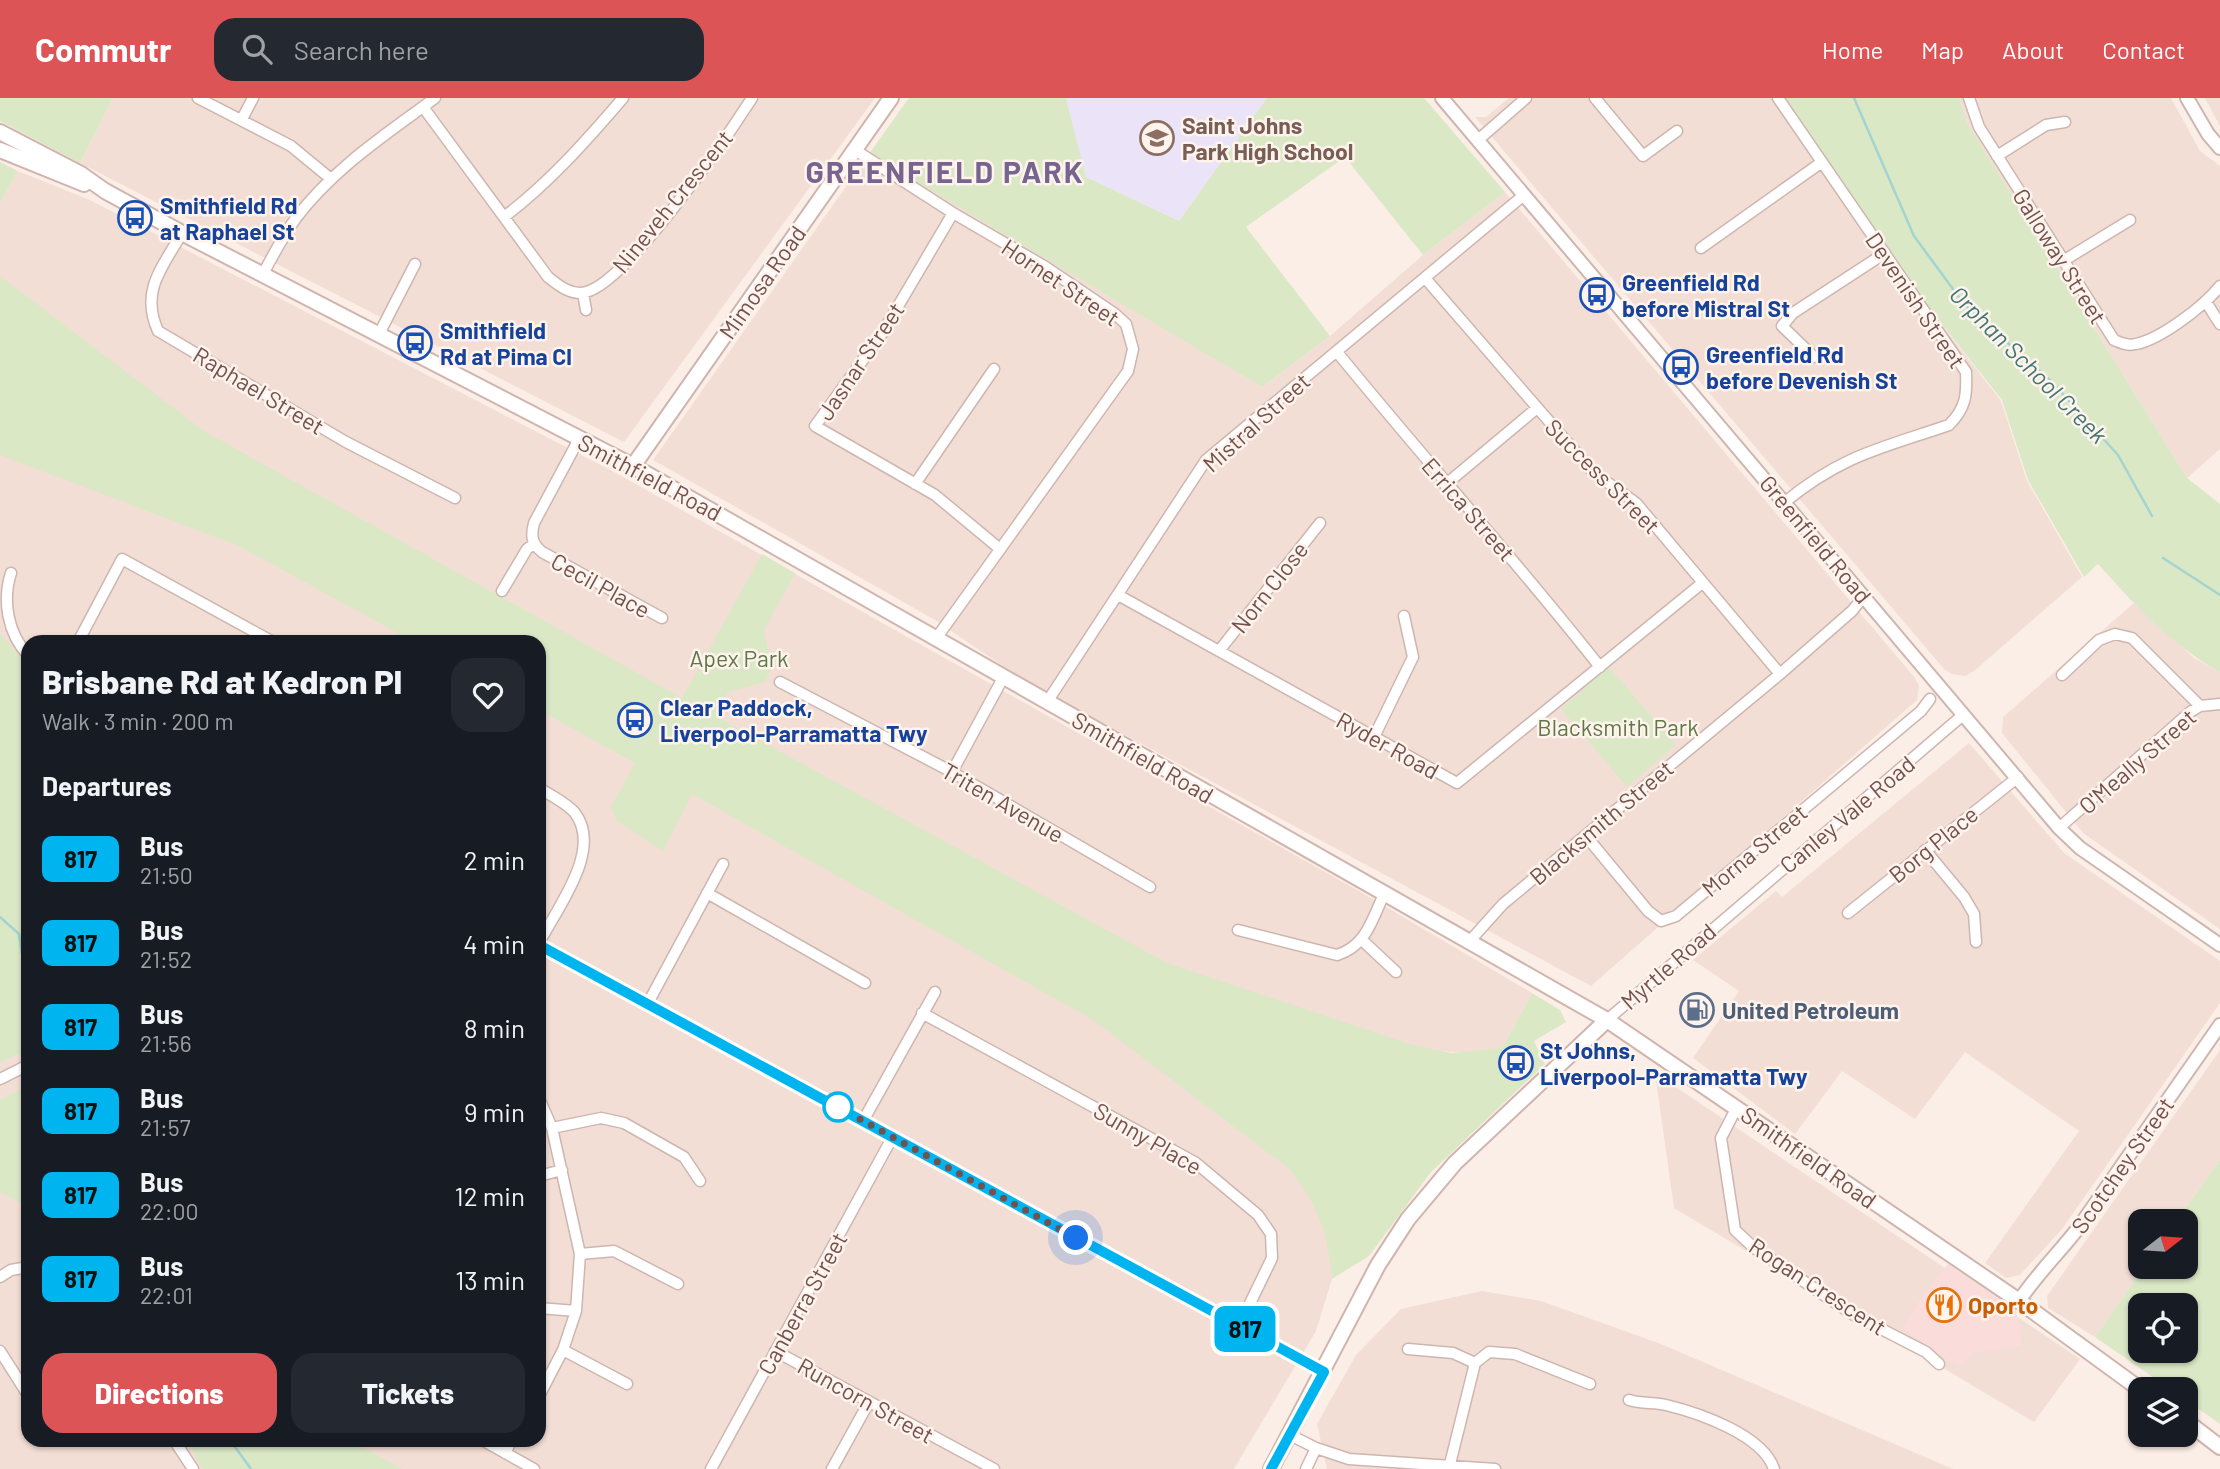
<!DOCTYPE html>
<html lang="en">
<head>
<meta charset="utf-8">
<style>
  :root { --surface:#171b24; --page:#242831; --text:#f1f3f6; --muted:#9ea1a6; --accent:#dc5456 }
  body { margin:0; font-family:Barlow,sans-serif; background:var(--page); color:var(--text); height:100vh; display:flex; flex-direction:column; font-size:26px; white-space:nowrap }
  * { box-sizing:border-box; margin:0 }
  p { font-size:23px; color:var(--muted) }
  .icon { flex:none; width:38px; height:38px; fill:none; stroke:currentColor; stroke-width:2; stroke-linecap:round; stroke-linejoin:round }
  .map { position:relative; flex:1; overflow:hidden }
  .drawer { position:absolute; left:21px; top:537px; width:525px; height:812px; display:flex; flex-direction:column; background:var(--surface); border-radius:21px; box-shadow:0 2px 5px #0004 }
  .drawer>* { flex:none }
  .badge { padding:0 14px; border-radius:10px; font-size:24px; line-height:46px }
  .needle { width:46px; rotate:73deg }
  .buttons { position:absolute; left:2128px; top:1111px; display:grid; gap:14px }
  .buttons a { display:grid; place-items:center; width:70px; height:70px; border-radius:14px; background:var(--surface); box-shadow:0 2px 5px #0004; font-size:35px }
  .you { position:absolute; width:35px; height:35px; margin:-18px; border:5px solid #fff; border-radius:50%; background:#1a73e8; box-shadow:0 0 0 10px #1a73e833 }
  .map>.badge { position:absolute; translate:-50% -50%; box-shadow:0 0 0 4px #fff }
  h2 { padding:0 21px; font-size:26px; line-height:63px }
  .round { display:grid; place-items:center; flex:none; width:74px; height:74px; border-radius:21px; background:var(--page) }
  .overview { display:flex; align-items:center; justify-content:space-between; height:119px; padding:0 21px }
  h1 { font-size:33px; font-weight:800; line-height:52px }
  .action { display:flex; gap:14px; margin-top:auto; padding:14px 21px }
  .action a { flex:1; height:80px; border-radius:21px; background:var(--accent); color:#fff; font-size:28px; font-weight:800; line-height:80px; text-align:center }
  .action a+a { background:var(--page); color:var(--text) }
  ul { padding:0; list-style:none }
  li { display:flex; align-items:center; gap:21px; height:84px; padding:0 21px }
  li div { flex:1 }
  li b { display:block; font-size:26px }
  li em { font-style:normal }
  li .badge { min-width:77px; font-weight:700; text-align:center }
  header { display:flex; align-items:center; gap:42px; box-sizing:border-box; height:98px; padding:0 35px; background:var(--accent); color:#fff }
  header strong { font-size:33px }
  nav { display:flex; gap:38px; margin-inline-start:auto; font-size:24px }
  .search { width:490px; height:63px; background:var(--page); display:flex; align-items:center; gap:18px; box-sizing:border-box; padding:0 24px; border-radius:21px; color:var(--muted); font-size:26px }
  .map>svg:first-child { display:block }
  .residential { fill:#f2ded5 }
  .commercial { fill:#fadddb }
  .education { fill:#ebe3f7 }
  .green { fill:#dbe8c6; fill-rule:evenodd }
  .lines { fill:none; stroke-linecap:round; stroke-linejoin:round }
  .stream { stroke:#a3d4d0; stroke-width:2.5 }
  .minor-casing { stroke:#ceb6b0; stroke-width:13 }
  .tertiary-casing { stroke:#ceb6b0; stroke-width:16 }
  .secondary-casing { stroke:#d0b5ae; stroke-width:18 }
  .minor { stroke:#fff; stroke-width:10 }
  .tertiary { stroke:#fff; stroke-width:12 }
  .secondary { stroke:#fff; stroke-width:14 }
  .line-casing { stroke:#fff; stroke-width:16 }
  .line { stroke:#00b5ef; stroke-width:10 }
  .walk { stroke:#73514d; stroke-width:7; stroke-dasharray:0 12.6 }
  .stop-dot { fill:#fff; stroke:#00b5ef; stroke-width:3.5 }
  .labels { text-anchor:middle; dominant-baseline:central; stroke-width:5; stroke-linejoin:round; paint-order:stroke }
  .education-label { font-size:23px; font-weight:bold; fill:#785e54; stroke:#fef3ed; text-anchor:start }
  .street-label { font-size:23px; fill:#73514d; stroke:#fef3ed }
  .transit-label { font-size:23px; font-weight:bold; fill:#164399; stroke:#fef3ed; text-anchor:start }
  .park-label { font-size:23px; fill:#607845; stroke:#fef3ed }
  .service-label { font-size:23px; font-weight:bold; fill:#4e5e75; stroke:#fef3ed; text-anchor:start }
  .food-label { font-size:23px; font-weight:bold; fill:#c56008; stroke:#fef3ed; text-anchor:start }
  .water-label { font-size:24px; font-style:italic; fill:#427773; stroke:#fef3ed }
  .district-label { font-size:30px; font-weight:bold; letter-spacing:2px; fill:#77658f; stroke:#fef3ed }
</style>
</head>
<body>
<header>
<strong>Commutr</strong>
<div class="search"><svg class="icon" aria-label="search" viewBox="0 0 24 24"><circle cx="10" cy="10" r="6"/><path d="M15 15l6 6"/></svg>Search here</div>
<nav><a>Home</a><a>Map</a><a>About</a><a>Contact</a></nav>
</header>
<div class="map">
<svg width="2220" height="1371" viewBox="0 0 2220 1371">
  <rect width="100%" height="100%" fill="#fbeee6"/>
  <path class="residential" d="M 113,0 L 875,0 L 624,344 L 80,65 Z
    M 1509,0 L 1782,0 L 1920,198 L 2001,303 L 2027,383 L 2082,479 L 1974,573 L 1965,578 L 1952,576 L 1944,571 L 1475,19 L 1486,19 Z
    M 1960,0 L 2171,0 L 2200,53 L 2220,68 L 2220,351 L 2187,380 L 1966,23 Z
    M 2205,0 L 2220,0 L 2220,28 Z
    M 871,53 L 1262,289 L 1330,238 L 1423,157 L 1505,94 L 1915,580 L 1919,588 L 1917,602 L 1591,888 L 1025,583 L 935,522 L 653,362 Z
    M 18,73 L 90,102 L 616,375 L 1359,793 L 1532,895 L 1502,950 L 1466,955 L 1440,953 L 1332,1181 L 1316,1233 L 1234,1371 L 0,1371 L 0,965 L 28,952 L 28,1342 L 539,1342 L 539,544 L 28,544 L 28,567 L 22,563 L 0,535 L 0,105 Z
    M 2134,505 L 2194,560 L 2220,574 L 2220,831 L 2083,735 L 2002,635 L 2003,619 Z
    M 1969,645 L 2064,755 L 2220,863 L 2220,905 L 2062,1131 L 2020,1177 L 2006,1180 L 1985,1165 L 2079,1033 L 1965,954 L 1915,1021 L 1842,973 L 1795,1036 L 1693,960 L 1739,893 L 1693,862 L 1776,793 L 1782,799 Z
    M 2220,952 L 2220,1062 L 2176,1123 L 2140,1124 L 2140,1169 L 2144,1169 L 2095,1239 L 2048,1210 L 2047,1198 Z
    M 1655,975 L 2080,1261 L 2034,1324 L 1674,1110 Z
    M 1482,1193 L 1541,1203 L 1661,1246 L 1953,1371 L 1327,1371 L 1317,1326 L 1356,1257 L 1401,1211 Z"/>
  <path class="commercial" d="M 1948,1166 L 2016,1212 L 2022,1248 L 1972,1255 L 1958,1269 L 1903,1231 L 1922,1198 Z"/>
  <path class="education" d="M 1066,0 L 1267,0 L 1179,123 L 1086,79 Z"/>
  <path class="green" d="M 0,0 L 113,0 L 80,65 L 0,23 Z
    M 909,0 L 1066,0 L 1086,79 L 1179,123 L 1267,0 L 1424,0 L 1505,94 L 1423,157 L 1345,59 L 1246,129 L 1330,238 L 1262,289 L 883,64 L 871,53 Z
    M 1783,0 L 1960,0 L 1966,23 L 2187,380 L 2220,406 L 2220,574 C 2172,548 2134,506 2098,466 L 2084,479 L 2028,382 L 2002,302 L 1926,206 Z
    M 0,64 L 18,73 L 0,105 Z
    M 0,178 L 204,333 L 682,600 L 762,456 L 795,475 L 764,533 L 772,570 L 765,584 L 728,594 L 717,619 L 1167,865 L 1413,947 L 1452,955 L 1502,950 L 1532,895 L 1560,912 L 1566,924 L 1534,943 L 1545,966 L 1431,1074 L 1369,1158 L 1332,1181 C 1329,1136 1316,1103 1287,1069 L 1093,922 L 692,696 L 663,753 L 617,723 L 611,709 L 635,665 L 539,612 L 539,544 L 414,544 L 239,448 L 0,357 Z
    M 0,535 L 28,567 L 28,952 L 0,965 Z
    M 1609,569 L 1676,647 L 1627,689 L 1561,611 Z
    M 28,987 L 28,1109 L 0,1094 L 0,1002 Z
    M 2220,1062 L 2220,1326 L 2186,1302 L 2186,1292 L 2170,1291 L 2095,1239 L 2144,1169 L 2186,1169 L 2186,1124 L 2176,1123 ZM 2140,1208 L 2186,1208 L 2186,1253 L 2140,1253 Z
    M 186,1342 L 350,1342 L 402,1371 L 203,1371 Z"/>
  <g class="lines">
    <path class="stream" d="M 1854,0 L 1914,138 L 1964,206 L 2052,284 L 2118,357 L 2152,418
      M 2163,460 L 2220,497
      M 0,819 L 19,836 L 28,896
      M 230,1342 L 251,1371"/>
    <g class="minor-casing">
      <path id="minor" d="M 198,0 L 291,48 L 331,81
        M 1595,0 L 1643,58 L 1677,33
        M 1778,0 L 1966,274 C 1967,297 1966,310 1949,327 C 1882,350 1842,357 1785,404
        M 1969,0 L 1979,29 L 2114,242 C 2121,245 2128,248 2136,246 C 2161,241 2204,208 2220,188
        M 423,9 L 548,179 C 559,188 572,198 586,194 C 627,184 727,39 752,0
        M 242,21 L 253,0
        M 1478,42 L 1526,0
        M 855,52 L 953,115 L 1044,168 L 1115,216 L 1126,226 L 1133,251 L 1128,273 L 935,542
        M 1997,58 L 2046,27 L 2065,24
        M 953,115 L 881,237 L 815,328 L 935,397 L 1000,451
        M 504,119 C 549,85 587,42 623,0
        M 182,135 C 162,170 140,193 158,233 L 346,344 L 455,400
        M 1701,150 L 1822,64
        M 2063,163 L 2130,122
        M 263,176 C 273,157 283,138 296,120 C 334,70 385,37 435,0
        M 1425,180 L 1593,374 L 1636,405 L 1780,576
        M 583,195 L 586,212
        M 2206,204 L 2220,226
        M 379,236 L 415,166
        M 1337,254 C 1423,360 1515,461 1600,569
        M 1814,259 L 1782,228 L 1793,215 L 1885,155
        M 579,341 L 534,425 C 531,437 531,445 542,454 L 662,520
        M 915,386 L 994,271
        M 1445,387 L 1537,310
        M 11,475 C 2,503 8,536 28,557
        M 502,493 L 527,451 L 534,446
        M 1118,497 L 1457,685 L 1701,486
        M 78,544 L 122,461 L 273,544
        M 1219,553 L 1320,425
        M 2062,577 L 2099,542 L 2115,536 L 2132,540 L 2200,608
        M 780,584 L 952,674 L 1150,789
        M 1047,604 L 1206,362 L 1524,97
        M 1374,639 L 1413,559 L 1404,518
        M 952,674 L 1003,580
        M 539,690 C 550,697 567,705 575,715 C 603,752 557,810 539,845
        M 2059,730 L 2190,614 L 2200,608 L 2220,606
        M 1586,738 L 1648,813 L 1661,823 L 1676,818 L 1921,613 L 1930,601
        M 1925,752 L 1964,799 L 1974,816 L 1976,844
        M 707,795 L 865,885
        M 1848,815 L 2018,679
        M 1238,832 L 1337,857 C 1366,848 1372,822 1384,796
        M 1363,843 L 1396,874
        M 1468,845 L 1503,806 L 1780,576 L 1852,513 L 1864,498
        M 539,847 L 1324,1274
        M 648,905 L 723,766
        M 922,915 L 1196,1065 L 1258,1117 L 1271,1136 L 1272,1160 L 1239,1228
        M 1607,922 L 1963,617
        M 0,981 L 28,967
        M 539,1000 L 552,1030 L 580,1156 L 576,1213 L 563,1252 L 539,1298
        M 1737,1009 L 1721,1040 L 1735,1132 L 1753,1149 L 1821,1195 L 1854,1217 L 1926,1254 L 1939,1266
        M 863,1023 L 935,894
        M 552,1030 L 601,1020 L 624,1025 L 684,1059 L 700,1083
        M 539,1078 L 562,1072
        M 580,1156 L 614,1153 L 678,1186
        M 0,1179 L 11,1172 L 28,1169
        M 539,1210 L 576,1213
        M 1408,1251 L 1453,1255 L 1475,1265
        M 563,1252 L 627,1286
        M 0,1253 L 28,1297
        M 775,1253 L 994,1371
        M 1629,1302 C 1642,1306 1654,1304 1666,1307 C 1699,1315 1763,1337 1774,1371
        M 1290,1337 L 1316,1350 L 1349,1361 L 1495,1371
        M 174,1342 L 193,1371
        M 482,1342 L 534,1371
        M 505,1355 L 512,1342
        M 1450,1366 L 1475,1265 L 1489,1254 L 1515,1256 L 1590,1286
        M 711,1371 L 892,1040
        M 832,1371 L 869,1304
        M 1306,1371 L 1316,1350"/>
    </g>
    <g class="tertiary-casing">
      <path id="tertiary" d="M 1442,0 L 2059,730 L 2080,750 L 2220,847
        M 2187,0 L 2208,36 L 2220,50
        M 2019,1203 C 2037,1176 2059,1155 2079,1129 L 2220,927"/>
    </g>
    <g class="secondary-casing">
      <path id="secondary" d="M 0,34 L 81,76 L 105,93 L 182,135 L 633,368 L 1607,922 L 2019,1203 L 2141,1292
        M 0,52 L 84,86
        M 633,368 L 891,0
        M 2186,1323 L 2220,1349
        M 1271,1371 L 1378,1167 L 1408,1121 L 1455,1065 L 1607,922"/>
    </g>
    <use href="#minor" class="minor"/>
    <use href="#tertiary" class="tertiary"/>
    <use href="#secondary" class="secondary"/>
  </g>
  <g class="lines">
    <g class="line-casing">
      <path id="line" d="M 539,847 L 1324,1274 L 1271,1371"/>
    </g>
    <use href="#line" class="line"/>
    <path class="walk" d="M 838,1009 L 1076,1140"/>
  </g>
  <defs>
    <g id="school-ring" transform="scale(1.75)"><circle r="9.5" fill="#fef3ed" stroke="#8d6e63" stroke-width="1.5"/><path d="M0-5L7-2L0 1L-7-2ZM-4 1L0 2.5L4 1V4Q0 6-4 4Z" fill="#8d6e63"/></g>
    <g id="bus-ring" transform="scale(1.75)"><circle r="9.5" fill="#fef3ed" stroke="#1a4fb4" stroke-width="1.5"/><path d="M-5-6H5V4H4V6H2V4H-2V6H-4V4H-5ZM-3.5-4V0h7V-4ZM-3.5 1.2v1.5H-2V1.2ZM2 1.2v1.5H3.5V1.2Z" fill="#1a4fb4"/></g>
    <g id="fuel-ring" transform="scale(1.75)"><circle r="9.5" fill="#fef3ed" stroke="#5c6f8a" stroke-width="1.5"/><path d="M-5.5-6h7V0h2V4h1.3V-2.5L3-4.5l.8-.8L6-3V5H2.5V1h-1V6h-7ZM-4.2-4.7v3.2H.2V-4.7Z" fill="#5c6f8a"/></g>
    <g id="restaurant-ring" transform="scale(1.75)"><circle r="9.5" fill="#fef3ed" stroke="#e8710a" stroke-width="1.5"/><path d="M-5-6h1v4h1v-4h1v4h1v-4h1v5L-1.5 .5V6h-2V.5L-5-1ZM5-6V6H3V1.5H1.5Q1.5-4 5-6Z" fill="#e8710a"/></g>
  </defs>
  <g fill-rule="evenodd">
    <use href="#school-ring" x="1157" y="40"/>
    <use href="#bus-ring" x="135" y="120"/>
    <use href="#bus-ring" x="1597" y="197"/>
    <use href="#bus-ring" x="415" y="245"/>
    <use href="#bus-ring" x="1681" y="269"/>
    <use href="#bus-ring" x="635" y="622"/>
    <use href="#fuel-ring" x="1697" y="912"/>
    <use href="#bus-ring" x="1516" y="965"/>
    <use href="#restaurant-ring" x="1944" y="1207"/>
  </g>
  <circle class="stop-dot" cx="838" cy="1009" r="14"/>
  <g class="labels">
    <g class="education-label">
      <text x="1182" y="27">Saint Johns<tspan x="1182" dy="26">Park High School</tspan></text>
    </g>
    <g class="street-label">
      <text transform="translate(672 103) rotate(-51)">Nineveh Crescent</text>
      <text transform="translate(2060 158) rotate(58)">Galloway Street</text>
      <text transform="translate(762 184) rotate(-55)">Mimosa Road</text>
      <text transform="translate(1061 184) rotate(34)">Hornet Street</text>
      <text transform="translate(1916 202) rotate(56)">Devenish Street</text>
      <text transform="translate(860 263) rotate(-56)">Jasnar Street</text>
      <text transform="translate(259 292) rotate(31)">Raphael Street</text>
      <text transform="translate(1256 324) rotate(-42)">Mistral Street</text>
      <text transform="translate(1603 378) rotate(45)">Success Street</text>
      <text transform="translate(650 379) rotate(28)">Smithfield Road</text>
      <text transform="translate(1469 411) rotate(49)">Errica Street</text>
      <text transform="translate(1816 441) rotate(50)">Greenfield Road</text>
      <text transform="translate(601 487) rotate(29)">Cecil Place</text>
      <text transform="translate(1269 489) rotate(-52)">Norn Close</text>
      <text transform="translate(1388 647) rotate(29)">Ryder Road</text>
      <text transform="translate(1143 659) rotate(30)">Smithfield Road</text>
      <text transform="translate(2137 663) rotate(-41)">O'Meally Street</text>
      <text transform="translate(1003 704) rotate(30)">Triten Avenue</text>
      <text transform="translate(1847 716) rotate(-40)">Canley Vale Road</text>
      <text transform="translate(1601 724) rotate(-40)">Blacksmith Street</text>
      <text transform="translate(1933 746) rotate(-39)">Borg Place</text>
      <text transform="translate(1754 752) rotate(-40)">Morna Street</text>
      <text transform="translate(1668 868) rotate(-41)">Myrtle Road</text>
      <text transform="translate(1148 1040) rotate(30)">Sunny Place</text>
      <text transform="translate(1809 1059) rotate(35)">Smithfield Road</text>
      <text transform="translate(2122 1067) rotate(-55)">Scotchey Street</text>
      <text transform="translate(1818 1188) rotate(33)">Rogan Crescent</text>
      <text transform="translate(802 1205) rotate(-61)">Canberra Street</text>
      <text transform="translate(866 1302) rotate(29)">Runcorn Street</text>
    </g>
    <g class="transit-label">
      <text x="160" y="107">Smithfield Rd<tspan x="160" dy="26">at Raphael St</tspan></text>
      <text x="1622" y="184">Greenfield Rd<tspan x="1622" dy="26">before Mistral St</tspan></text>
      <text x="440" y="232">Smithfield<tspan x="440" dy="26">Rd at Pima Cl</tspan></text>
      <text x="1706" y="256">Greenfield Rd<tspan x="1706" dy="26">before Devenish St</tspan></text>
      <text x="660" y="609">Clear Paddock,<tspan x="660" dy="26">Liverpool-Parramatta Twy</tspan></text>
      <text x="1540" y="952">St Johns,<tspan x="1540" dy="26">Liverpool-Parramatta Twy</tspan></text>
    </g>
    <g class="park-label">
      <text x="739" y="560">Apex Park</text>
      <text x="1618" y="629">Blacksmith Park</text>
    </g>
    <g class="service-label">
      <text x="1722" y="912">United Petroleum</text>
    </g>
    <g class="food-label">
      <text x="1968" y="1207">Oporto</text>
    </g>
    <g class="water-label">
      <text transform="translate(2029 266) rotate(45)">Orphan School Creek</text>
    </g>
    <g class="district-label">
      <text x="945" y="73">GREENFIELD PARK</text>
    </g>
  </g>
</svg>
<div class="buttons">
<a><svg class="needle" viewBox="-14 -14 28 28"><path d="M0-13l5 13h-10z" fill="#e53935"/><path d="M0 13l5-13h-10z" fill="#9ea1a6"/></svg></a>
<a><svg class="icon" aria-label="locate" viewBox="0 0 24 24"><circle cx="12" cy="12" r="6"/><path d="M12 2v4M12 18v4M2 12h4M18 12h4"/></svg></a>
<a><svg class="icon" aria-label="layers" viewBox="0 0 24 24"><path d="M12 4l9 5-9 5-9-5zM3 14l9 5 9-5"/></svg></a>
</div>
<div class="you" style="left:1076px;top:1140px"></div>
<b class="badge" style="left:1245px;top:1231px;background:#00b5ef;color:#111">817</b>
<section class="drawer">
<div class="overview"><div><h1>Brisbane Rd at Kedron Pl</h1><p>Walk · 3 min · 200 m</p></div><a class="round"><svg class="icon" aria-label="heart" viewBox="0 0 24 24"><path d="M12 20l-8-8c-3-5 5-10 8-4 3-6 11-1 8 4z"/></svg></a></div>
<h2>Departures</h2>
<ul>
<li><span class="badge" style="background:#00b5ef;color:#111">817</span><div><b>Bus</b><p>21:50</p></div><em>2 min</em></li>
<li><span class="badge" style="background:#00b5ef;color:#111">817</span><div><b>Bus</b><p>21:52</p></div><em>4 min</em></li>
<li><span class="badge" style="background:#00b5ef;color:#111">817</span><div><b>Bus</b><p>21:56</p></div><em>8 min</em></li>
<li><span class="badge" style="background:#00b5ef;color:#111">817</span><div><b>Bus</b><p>21:57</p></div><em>9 min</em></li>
<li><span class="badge" style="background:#00b5ef;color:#111">817</span><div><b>Bus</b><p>22:00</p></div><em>12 min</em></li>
<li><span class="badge" style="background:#00b5ef;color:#111">817</span><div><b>Bus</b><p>22:01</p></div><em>13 min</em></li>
</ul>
<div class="action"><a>Directions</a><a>Tickets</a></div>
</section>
</div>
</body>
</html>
